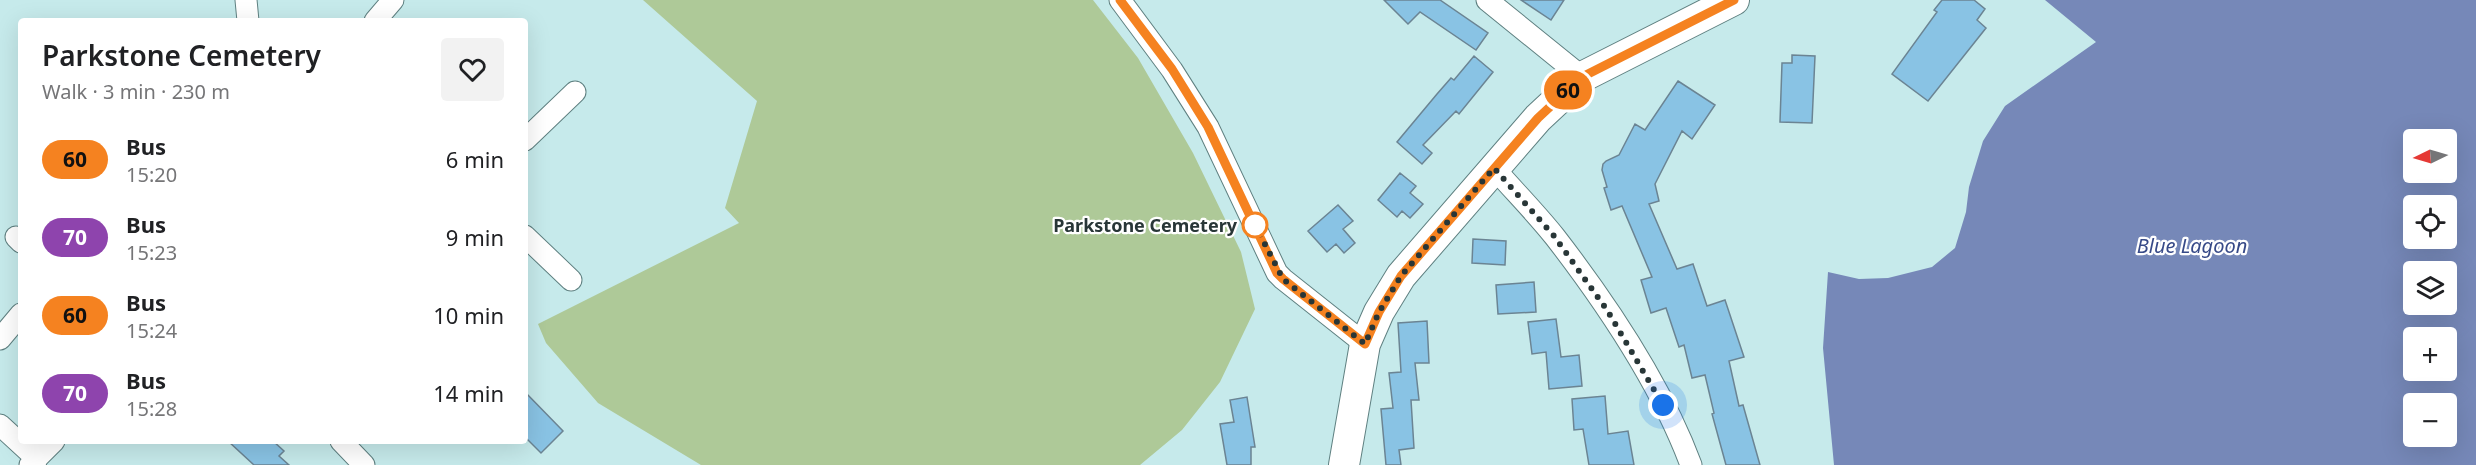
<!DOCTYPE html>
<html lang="en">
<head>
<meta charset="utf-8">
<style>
  :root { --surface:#fff; --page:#f2f2f2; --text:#202124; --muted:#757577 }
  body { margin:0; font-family:"Noto Sans",sans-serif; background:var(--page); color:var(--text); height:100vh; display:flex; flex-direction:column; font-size:22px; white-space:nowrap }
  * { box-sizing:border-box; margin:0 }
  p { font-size:20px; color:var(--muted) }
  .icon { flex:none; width:33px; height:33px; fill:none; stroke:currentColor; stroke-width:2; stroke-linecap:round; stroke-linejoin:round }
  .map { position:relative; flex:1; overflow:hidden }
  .details { position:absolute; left:18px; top:18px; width:510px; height:426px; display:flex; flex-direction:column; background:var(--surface); border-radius:6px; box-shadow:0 6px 24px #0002 }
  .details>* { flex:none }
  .badge { padding:0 12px; border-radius:20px; font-size:21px; line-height:39px }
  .needle { width:39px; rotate:265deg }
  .fabs { position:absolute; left:2403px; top:129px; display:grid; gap:12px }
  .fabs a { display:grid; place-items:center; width:54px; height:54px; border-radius:6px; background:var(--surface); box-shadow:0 6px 24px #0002; font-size:30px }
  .you { position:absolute; width:30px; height:30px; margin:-15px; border:4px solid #fff; border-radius:50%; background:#1a73e8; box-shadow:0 0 0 9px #1a73e833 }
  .map>.badge { position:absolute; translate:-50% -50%; box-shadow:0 0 0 3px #fff }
  .round { display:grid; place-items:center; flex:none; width:63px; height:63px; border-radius:6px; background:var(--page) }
  .summary { display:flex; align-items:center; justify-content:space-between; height:102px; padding:0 24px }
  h1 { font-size:28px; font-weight:600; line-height:45px }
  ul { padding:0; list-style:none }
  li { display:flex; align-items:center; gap:18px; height:78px; padding:0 24px }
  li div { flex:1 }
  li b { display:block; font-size:22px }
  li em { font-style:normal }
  li .badge { min-width:66px; font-weight:700; text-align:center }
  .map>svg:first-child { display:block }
  .green { fill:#aec998 }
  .water { fill:#7688b8; fill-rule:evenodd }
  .building { fill:#89c3e4; stroke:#6b8493; stroke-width:1.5 }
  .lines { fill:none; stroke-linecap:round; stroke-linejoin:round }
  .minor-casing { stroke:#5f8081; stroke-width:23 }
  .secondary-casing { stroke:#5f8081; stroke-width:32 }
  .minor { stroke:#fff; stroke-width:21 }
  .secondary { stroke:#fff; stroke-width:30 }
  .line-casing { stroke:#fff; stroke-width:14 }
  .line { stroke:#f58220; stroke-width:9 }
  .walk { stroke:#283637; stroke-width:6; stroke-dasharray:0 10.8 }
  .stop-dot { fill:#fff; stroke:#f58220; stroke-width:3 }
  .labels { text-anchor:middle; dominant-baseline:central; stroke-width:4.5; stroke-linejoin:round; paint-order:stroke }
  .stop-label { font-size:18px; font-weight:bold; fill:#283637; stroke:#fff; text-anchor:end }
  .water-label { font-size:20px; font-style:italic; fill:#374a88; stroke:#fff }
</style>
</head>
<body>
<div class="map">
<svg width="2476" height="465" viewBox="0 0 2476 465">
  <rect width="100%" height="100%" fill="#c6eaeb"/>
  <path class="green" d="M 643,0 L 1093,0 L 1138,58 L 1193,153 L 1241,252 L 1255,309 L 1220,382 L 1182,430 L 1140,465 L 701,465 L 598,403 L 546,343 L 538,324 L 739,223 L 725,208 L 757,101 Z"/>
  <path class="water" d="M 2045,0 L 2476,0 L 2476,465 L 1834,465 L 1823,348 L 1828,272 L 1859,279 L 1888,278 L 1932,267 L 1955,248 L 1966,212 L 1969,187 L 1983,141 L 2005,106 L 2096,42 ZM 2414,140 L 2446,140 L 2446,172 L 2414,172 ZM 2414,206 L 2446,206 L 2446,238 L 2414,238 ZM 2414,272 L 2446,272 L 2446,304 L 2414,304 ZM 2414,338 L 2446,338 L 2446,370 L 2414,370 ZM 2414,404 L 2446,404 L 2446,436 L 2414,436 Z"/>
  <path class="building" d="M 1384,0 L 1440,0 L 1488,33 L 1476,50 L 1420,12 L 1408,24 Z
    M 1521,0 L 1564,0 L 1551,20 Z
    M 1942,0 L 1974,0 L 1985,9 L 1977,20 L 1986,28 L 1928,101 L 1892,74 L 1937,12 L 1934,10 Z
    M 1792,55 L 1815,56 L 1812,123 L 1780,122 L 1782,63 L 1792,63 Z
    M 1474,56 L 1493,72 L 1459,114 L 1456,111 L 1423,145 L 1432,153 L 1422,164 L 1397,142 L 1437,94 L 1451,78 L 1454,80 Z
    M 1678,81 L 1715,105 L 1692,139 L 1682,131 L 1655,184 L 1659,201 L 1649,204 L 1677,269 L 1693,264 L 1707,306 L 1725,300 L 1744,357 L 1729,361 L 1739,406 L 1743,405 L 1760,465 L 1726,465 L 1712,414 L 1714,413 L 1705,375 L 1692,378 L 1684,345 L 1679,347 L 1666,308 L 1651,313 L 1641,280 L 1652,277 L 1622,206 L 1611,210 L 1604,188 L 1607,187 L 1602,170 L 1603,164 L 1606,161 L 1619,155 L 1635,124 L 1645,130 Z
    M 1400,173 L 1416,186 L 1410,193 L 1423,204 L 1410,218 L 1402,211 L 1397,217 L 1378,200 Z
    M 1338,205 L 1353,221 L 1343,229 L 1355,243 L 1344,253 L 1336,244 L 1327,252 L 1308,231 Z
    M 1473,239 L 1506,241 L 1505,265 L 1472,263 Z
    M 1534,282 L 1536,312 L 1498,314 L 1496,285 Z
    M 1556,319 L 1561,357 L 1579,355 L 1582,386 L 1549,389 L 1546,352 L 1532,354 L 1528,322 Z
    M 1427,321 L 1429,363 L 1415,363 L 1419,400 L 1411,400 L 1414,448 L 1399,450 L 1401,465 L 1386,465 L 1381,409 L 1393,408 L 1389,373 L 1401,372 L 1398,323 Z
    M 525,392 L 563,431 L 541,453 L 525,437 Z
    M 1605,396 L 1608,434 L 1628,431 L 1634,465 L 1589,465 L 1583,429 L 1574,430 L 1572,399 Z
    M 1247,397 L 1255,447 L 1251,447 L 1251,465 L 1227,465 L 1220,424 L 1234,422 L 1230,400 Z
    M 228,441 L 273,441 L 284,451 L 279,456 L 289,465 L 254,465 Z"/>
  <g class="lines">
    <g class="minor-casing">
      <path id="minor" d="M 246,0 L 248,21
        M 1120,0 L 1172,70 L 1208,127 L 1277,273 L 1283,279 L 1365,344
        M 1487,0 L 1582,77
        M 375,21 L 393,0
        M 525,140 L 575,92
        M 1494,168 C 1514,191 1536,213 1555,237 C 1606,303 1662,387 1691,465
        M 525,236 L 571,280
        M 16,237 L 21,242
        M 0,339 L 21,314
        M 0,425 L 37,459
        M 341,441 L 364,465
        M 30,465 L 54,441"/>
    </g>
    <g class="secondary-casing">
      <path id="secondary" d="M 1344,465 L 1365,344 L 1379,312 L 1401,276 L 1538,118 L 1582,77 L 1734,0"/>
    </g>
    <use href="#minor" class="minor"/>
    <use href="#secondary" class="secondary"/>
  </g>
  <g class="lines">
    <g class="line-casing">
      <path id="line" d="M 1120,0 L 1172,69 L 1208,127 L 1277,273 L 1283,279 L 1365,344 L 1379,312 L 1401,276 L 1538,118 L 1582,77 L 1734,0"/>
    </g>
    <use href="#line" class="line"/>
    <path class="walk" d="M 1255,225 L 1283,279 L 1365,344 L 1379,312 L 1401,276 L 1494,168 L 1554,236 L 1607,310 L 1663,405"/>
  </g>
  <circle class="stop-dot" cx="1255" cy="225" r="12"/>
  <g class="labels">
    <g class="stop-label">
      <text x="1237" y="225">Parkstone Cemetery</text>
    </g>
    <g class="water-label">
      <text x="2192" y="245">Blue Lagoon</text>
    </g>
  </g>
</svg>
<div class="fabs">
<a><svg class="needle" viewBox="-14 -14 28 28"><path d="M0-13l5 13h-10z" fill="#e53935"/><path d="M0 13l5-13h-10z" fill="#757577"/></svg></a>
<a><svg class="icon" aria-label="locate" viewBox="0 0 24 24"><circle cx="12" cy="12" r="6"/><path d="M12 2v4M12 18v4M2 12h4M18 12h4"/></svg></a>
<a><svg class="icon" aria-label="layers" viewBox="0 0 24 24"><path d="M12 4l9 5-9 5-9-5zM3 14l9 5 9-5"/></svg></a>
<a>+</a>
<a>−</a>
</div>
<div class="you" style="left:1663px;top:405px"></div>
<b class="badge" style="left:1568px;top:90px;background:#f58220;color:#111">60</b>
<section class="details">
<div class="summary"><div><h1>Parkstone Cemetery</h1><p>Walk · 3 min · 230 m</p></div><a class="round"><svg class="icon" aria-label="heart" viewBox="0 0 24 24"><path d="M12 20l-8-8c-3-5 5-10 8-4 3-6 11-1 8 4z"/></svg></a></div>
<ul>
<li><span class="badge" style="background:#f58220;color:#111">60</span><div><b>Bus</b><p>15:20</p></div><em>6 min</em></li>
<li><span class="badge" style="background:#8e44ad;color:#fff">70</span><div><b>Bus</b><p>15:23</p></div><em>9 min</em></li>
<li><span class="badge" style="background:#f58220;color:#111">60</span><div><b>Bus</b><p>15:24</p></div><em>10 min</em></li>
<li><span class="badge" style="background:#8e44ad;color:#fff">70</span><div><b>Bus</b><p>15:28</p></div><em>14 min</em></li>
</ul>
</section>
</div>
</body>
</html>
